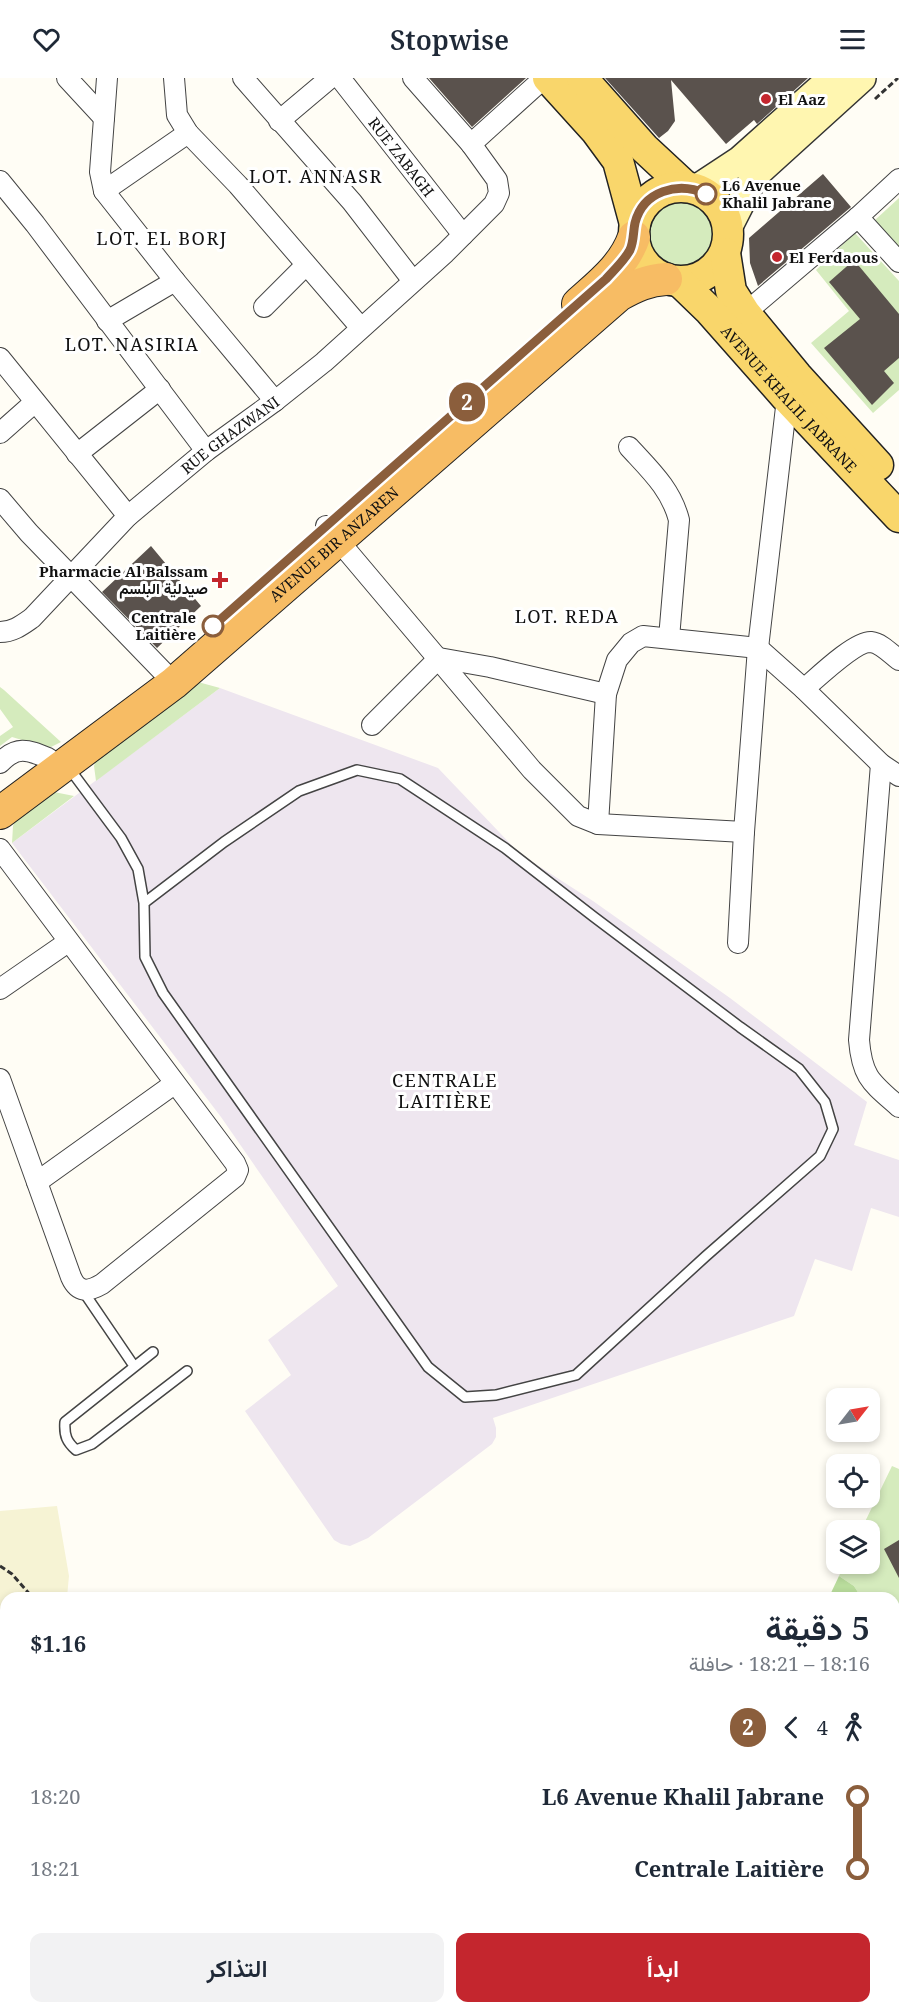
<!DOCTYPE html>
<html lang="ar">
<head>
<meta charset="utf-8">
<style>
  :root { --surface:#fff; --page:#f2f2f3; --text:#1f2937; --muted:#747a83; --accent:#c4262e }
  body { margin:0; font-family:"Noto Serif",Vazirmatn,serif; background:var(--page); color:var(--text); direction:rtl; height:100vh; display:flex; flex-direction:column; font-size:22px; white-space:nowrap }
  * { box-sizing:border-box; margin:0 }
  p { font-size:20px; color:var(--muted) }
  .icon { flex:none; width:33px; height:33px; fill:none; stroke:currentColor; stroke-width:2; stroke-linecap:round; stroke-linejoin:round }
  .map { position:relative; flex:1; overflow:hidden; direction:ltr }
  .details { position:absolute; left:0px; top:1514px; width:900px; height:422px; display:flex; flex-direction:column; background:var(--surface); border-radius:18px 18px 0 0; box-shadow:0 3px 9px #0003; direction:rtl }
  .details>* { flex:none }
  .badge { padding:0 12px; border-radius:20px; font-size:21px; line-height:39px }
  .needle { width:39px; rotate:59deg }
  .tools { position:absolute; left:826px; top:1310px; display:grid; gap:12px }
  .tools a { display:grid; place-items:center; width:54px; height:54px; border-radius:12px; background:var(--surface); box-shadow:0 3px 9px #0003; font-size:30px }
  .map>.badge { position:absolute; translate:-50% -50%; box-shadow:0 0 0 3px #fff }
  .legs { display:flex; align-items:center; gap:9px; height:66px; padding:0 30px; font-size:20px }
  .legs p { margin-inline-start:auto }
  .overview { display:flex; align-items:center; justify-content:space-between; height:102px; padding:0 30px }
  h1 { font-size:33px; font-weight:600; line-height:45px }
  .primary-button { display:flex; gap:12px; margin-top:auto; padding:12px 30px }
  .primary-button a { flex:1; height:69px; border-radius:12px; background:var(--accent); color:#fff; font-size:24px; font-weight:600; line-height:69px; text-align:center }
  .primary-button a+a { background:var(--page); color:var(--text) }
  ul { padding:0 30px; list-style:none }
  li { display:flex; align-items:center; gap:21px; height:72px; font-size:22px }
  li i { display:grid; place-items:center; width:9px; height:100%; margin:0 8px; background:currentColor }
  li i::after { content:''; width:15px; height:15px; margin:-8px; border:4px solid; border-radius:50%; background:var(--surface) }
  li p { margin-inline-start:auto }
  li:first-child i { background:linear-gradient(#0000 50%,currentColor 0) }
  li:last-child i { background:linear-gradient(currentColor 50%,#0000 0) }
  header { display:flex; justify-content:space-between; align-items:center; height:78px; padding:0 30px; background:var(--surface); font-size:27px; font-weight:600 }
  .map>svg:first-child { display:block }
  .industrial { fill:#eee6ef }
  .farmland { fill:#f6f3d4 }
  .green { fill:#d5ebbd }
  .forest { fill:#b9dc9c }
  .pitch { fill:#e6f2cf }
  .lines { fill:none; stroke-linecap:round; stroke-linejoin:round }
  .river { stroke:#b9e0f7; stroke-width:32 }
  .building { fill:#5a524d }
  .service-casing { stroke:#444; stroke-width:12 }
  .minor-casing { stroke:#444; stroke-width:22 }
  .secondary-casing { stroke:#333; stroke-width:30 }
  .primary-casing { stroke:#222; stroke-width:33 }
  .trunk-casing { stroke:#222; stroke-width:34 }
  .path { stroke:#333; stroke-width:3; stroke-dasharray:6 3; stroke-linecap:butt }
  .service { stroke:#fff; stroke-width:9 }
  .minor { stroke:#fff; stroke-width:20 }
  .secondary { stroke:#fff6b0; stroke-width:27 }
  .primary { stroke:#f9d66b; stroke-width:30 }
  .trunk { stroke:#f7bc64; stroke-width:32 }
  .line-1-casing { stroke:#fff; stroke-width:14 }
  .line-1 { stroke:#8b5e3c; stroke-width:9 }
  .poi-dot { fill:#c4262e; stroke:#fff; stroke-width:2 }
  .stop-1-dot { fill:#fff; stroke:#8b5e3c; stroke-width:3 }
  .labels { text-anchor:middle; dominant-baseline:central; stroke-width:6; stroke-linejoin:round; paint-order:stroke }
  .poi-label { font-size:15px; font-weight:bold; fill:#111; stroke:#fff; text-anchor:start }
  .street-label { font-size:15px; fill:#111; stroke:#fff }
  .stop-label { font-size:15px; font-weight:bold; fill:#111; stroke:#fff; text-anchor:start }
  .quarter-label { font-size:18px; letter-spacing:1.5px; fill:#111; stroke:#fff }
</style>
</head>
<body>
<header><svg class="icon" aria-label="menu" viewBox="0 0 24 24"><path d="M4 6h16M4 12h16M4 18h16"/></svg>Stopwise<svg class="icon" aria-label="heart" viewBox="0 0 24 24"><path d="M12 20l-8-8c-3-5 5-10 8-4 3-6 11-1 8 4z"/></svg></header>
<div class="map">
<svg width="899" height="1934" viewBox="0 0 899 1934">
  <rect width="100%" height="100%" fill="#fffdf5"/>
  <path class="industrial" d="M 220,610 L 438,690 L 520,776 L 593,823 L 730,920 L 867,1024 L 854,1067 L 899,1082 L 899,1139 L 871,1130 L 852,1193 L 815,1181 L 794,1238 L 493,1340 L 496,1350 L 496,1359 L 492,1366 L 368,1460 L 350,1468 L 341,1466 L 334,1462 L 245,1333 L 291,1297 L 268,1262 L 338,1208 L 221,1039 L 12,765 Z"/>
  <path class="farmland" d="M 57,1428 L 69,1498 L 67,1519 L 6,1520 L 6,1929 L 510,1929 L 510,1934 L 0,1934 L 0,1433 Z"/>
  <path class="green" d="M 681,117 C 739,123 728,200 676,194 C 665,192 659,191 653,182 C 632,151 647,125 681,117 Z
    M 899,120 L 899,169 L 875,142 Z
    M 855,155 L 899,203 L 899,312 L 873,335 L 811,265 L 849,233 L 816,192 Z
    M 198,604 L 220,610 L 96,703 L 94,688 L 96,682 Z
    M 0,609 L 4,612 L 61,664 L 51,669 L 45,669 L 12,659 L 0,668 L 0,658 L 13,649 L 0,631 Z
    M 54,714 L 74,718 L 12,765 L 13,748 L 16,740 Z
    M 892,1388 L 899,1391 L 899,1594 L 894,1595 L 894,1520 L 861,1519 L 854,1508 L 839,1498 L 845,1485 L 870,1485 L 870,1452 L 861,1452 Z
    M 899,1790 L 899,1934 L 844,1934 L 844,1929 L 894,1929 L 894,1791 Z"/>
  <path class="forest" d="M 839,1498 L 854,1508 L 861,1519 L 829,1519 Z"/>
  <path class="pitch" d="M 899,1594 L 899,1710 L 898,1710 L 894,1692 L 894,1595 Z"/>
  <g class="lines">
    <path class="river" d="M 894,1778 L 899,1777"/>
  </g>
  <path class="building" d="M 429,0 L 526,0 L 472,49 Z
    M 605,0 L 808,0 L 757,46 L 754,42 L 726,66 L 671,2 L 675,43 L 668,53 L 659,60 Z
    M 823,96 L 851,129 L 758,208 L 750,185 L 749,160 Z
    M 854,182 L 899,236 L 899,280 L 884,293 L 894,305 L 872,327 L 824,270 L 860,241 L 829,204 Z
    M 151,468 L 201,528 L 157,570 L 102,514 Z
    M 899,1462 L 899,1500 L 884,1471 Z"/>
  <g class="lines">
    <g class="service-casing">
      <path id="service" d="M 69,690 L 121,760 L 138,791 L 144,825 L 145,879 L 163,915 L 428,1289 L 465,1319 L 496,1317 L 576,1297 L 706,1178 L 820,1078 L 833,1051 L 825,1024 L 799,991 L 740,949 L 594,839 L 505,770 L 400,701 L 357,692 L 299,713 L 224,764 L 144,825
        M 83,1213 L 134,1288
        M 153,1274 L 65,1344 C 64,1358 67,1364 76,1372 L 92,1366 L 187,1293"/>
    </g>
    <g class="minor-casing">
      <g id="minor">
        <path d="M 67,0 L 104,40"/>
        <path d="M 107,0 L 100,94 L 104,113 L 175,203 L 275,323"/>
        <path d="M 174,0 L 177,37 L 188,55 L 238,107 L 361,250"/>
        <path d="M 243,0 L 352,124 L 413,203"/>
        <path id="s1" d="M 340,0 L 463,157"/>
        <path d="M 279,43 L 330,0"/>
        <path d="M 471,66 L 544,0"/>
        <path d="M 0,103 L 35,146 L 206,373"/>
        <path d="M 104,113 L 188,55"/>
        <path d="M 858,139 L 899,184"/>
        <path d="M 264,229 L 306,187"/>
        <path d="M 745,235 L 858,139 L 899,101"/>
        <path d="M 107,243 L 175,203"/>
        <path d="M 0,280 L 128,438"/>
        <path d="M 0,355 L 35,324"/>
        <path d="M 629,369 C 650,392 671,411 679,442 L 669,560"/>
        <path d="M 77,376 L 160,311"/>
        <path d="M 0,421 L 29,455 L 174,605"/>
        <path d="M 326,448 L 532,692 L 578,738 L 598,746 L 744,754"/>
        <path id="s2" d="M 0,554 C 13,554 22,547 32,540 L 128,438 L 206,373 L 275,323 L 324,284 L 445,175 L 494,126 L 499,115 L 497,102 L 471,66 L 413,0"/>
        <path d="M 804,611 C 817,600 855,563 871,564 C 881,565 891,576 899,582"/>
        <path d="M 372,647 L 439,580 L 490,589 L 606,616"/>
        <path d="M 0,685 C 17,667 28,672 48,680"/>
        <path d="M 881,686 L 859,962 C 862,1000 872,1005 899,1029"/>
        <path d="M 598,746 L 606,616 L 617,582 L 631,565 L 643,558 L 758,570 L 804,611 L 881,686 L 899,698"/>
        <path d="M 0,771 L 235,1085 L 238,1092 L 235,1099 L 102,1206 C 88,1214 78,1215 71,1199 L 0,1001"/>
        <path d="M 738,865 L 744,754 L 758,570 L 788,312"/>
        <path d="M 0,911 L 68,864"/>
        <path d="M 37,1104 L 174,1006"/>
      </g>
    </g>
    <g class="secondary-casing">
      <path id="secondary" d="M 696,111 L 740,82 L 832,0
        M 728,150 L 755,97 L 862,0"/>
    </g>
    <g class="primary-casing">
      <g id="primary">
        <path d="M 548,0 L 596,53 L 618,83 L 635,146"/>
        <path d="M 582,0 L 644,70 L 686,109"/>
        <circle cx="681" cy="156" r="47"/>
        <path d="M 725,175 L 731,213 L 745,235 L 797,298 L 878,387"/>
        <path id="s3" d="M 680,204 L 710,233 L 786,319 L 899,439"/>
      </g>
    </g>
    <g class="trunk-casing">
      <g id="trunk">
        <path d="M 578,226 C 600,206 624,188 634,159"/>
        <path id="s4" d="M 0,735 L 174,605 L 619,217 C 635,208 648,202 666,201"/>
      </g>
    </g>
    <path class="path" d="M 875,21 L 898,0
      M 0,1488 L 12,1496 L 33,1520
      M 0,1602 L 6,1604
      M 253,1934 L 254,1929
      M 764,1934 L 765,1929
      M 844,1934 L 844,1929"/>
    <use href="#service" class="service"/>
    <use href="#minor" class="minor"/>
    <use href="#secondary" class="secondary"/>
    <use href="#primary" class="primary"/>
    <use href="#trunk" class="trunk"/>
  </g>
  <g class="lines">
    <g class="line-1-casing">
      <path id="line-1" d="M 213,548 L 606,201 C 614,192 624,183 630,172 C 634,163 633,154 635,145 C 643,113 678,103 706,116"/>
    </g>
    <use href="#line-1" class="line-1"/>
  </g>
  <g class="poi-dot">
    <circle cx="766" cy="21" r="6"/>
    <circle cx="777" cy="179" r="6"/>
    <path d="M217 493h6v6h6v6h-6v6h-6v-6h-6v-6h6z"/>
  </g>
  <g class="stop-1-dot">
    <circle cx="706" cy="116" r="10"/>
    <circle cx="213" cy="548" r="10"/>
  </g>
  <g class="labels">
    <g class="poi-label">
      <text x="778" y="21">El Aaz</text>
      <text x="789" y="179">El Ferdaous</text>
      <text x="208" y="493" text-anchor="end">Pharmacie Al Balssam<tspan x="208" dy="17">صيدلية البلسم</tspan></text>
    </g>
    <g class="street-label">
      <text stroke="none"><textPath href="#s1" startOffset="100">RUE ZABAGH</textPath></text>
      <text stroke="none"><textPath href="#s3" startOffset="160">AVENUE KHALIL JABRANE</textPath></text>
      <text stroke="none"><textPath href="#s2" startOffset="306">RUE GHAZWANI</textPath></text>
      <text stroke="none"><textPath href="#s4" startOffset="429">AVENUE BIR ANZAREN</textPath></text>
    </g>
    <g class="stop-label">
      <text x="722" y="107">L6 Avenue<tspan x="722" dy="17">Khalil Jabrane</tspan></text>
      <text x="196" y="539" text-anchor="end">Centrale<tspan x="196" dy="17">Laitière</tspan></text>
    </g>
    <g class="quarter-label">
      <text x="316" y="98">LOT. ANNASR</text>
      <text x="162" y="160">LOT. EL BORJ</text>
      <text x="132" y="266">LOT. NASIRIA</text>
      <text x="567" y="538">LOT. REDA</text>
      <text x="445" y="1002">CENTRALE<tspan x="445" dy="21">LAITIÈRE</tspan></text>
    </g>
  </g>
</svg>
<div class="tools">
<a><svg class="needle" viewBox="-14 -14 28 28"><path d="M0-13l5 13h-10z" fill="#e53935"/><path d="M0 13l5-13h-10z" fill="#747a83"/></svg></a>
<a><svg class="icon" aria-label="locate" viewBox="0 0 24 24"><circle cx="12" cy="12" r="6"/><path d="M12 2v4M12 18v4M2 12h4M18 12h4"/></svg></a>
<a><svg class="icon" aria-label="layers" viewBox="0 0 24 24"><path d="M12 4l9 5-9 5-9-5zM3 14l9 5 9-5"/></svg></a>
</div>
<b class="badge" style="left:467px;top:324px;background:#8b5e3c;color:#fff">2</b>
<section class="details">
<div class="overview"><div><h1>5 دقيقة</h1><p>18:16 – 18:21 · حافلة</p></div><b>$1.16</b></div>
<div class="legs"><svg class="icon" aria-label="walk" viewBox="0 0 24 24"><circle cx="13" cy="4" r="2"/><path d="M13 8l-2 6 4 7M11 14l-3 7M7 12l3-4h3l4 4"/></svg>4<svg class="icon" aria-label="back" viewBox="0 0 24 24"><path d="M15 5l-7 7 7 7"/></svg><b class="badge" style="background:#8b5e3c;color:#fff">2</b></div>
<ul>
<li><i style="color:#8b5e3c"></i><b>L6 Avenue Khalil Jabrane</b><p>18:20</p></li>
<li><i style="color:#8b5e3c"></i><b>Centrale Laitière</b><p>18:21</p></li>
</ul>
<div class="primary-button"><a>ابدأ</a><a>التذاكر</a></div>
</section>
</div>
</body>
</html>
